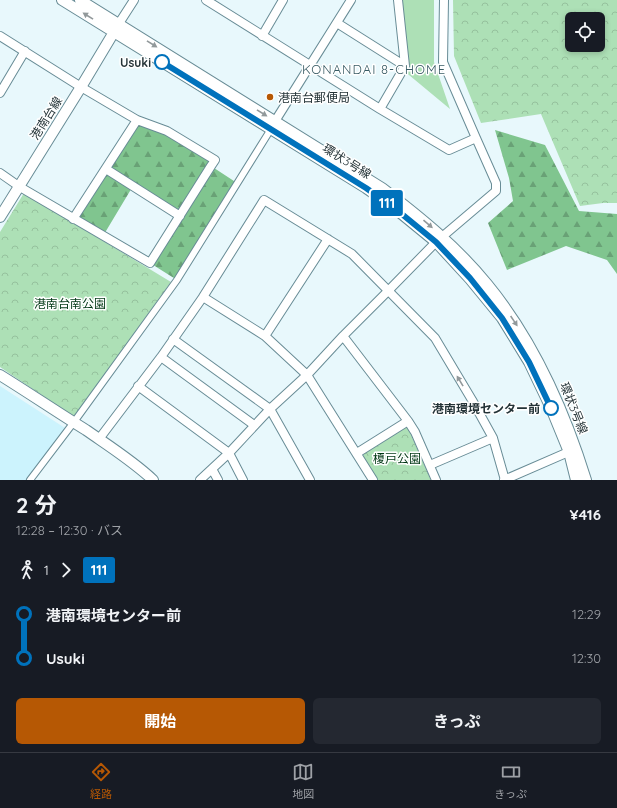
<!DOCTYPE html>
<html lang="ja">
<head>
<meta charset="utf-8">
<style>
  :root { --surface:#171b24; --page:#242831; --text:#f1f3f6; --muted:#9ea1a6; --line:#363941; --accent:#b65804 }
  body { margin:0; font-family:Quicksand,"Noto Sans JP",sans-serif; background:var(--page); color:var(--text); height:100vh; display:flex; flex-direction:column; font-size:15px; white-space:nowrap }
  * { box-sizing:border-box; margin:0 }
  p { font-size:13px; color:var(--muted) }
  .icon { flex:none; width:22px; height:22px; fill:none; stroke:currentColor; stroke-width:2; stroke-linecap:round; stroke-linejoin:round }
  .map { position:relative; height:480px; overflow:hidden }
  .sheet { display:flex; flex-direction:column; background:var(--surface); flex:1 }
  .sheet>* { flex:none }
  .badge { padding:0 8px; border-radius:3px; font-size:14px; line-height:26px }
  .controls { position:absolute; left:565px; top:12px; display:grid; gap:8px }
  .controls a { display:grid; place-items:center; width:40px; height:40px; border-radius:6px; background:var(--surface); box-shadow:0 2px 6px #0003; font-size:20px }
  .map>.badge { position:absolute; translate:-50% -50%; box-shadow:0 0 0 2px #fff }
  .legs { display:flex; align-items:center; gap:6px; height:44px; padding:0 16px; font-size:13px }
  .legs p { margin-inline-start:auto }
  .head { display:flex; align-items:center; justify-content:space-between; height:68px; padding:0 16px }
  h1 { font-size:22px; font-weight:700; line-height:30px }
  .button { display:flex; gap:8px; margin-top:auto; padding:8px 16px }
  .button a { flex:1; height:46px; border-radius:6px; background:var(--accent); color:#fff; font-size:16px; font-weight:700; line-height:46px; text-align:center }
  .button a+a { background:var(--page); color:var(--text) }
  ul { padding:0 16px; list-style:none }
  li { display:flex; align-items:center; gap:14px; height:44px; font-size:15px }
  li i { display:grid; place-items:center; width:6px; height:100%; margin:0 5px; background:currentColor }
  li i::after { content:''; width:10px; height:10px; margin:-5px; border:3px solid; border-radius:50%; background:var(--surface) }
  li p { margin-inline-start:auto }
  li:first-child i { background:linear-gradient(#0000 50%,currentColor 0) }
  li:last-child i { background:linear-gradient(currentColor 50%,#0000 0) }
  .menu { display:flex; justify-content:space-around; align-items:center; height:56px; border-top:1px solid var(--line); background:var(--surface); font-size:11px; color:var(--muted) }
  .menu a { display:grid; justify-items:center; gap:2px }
  .menu .on { color:var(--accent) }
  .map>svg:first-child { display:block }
  .built { fill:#ccf3fd }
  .green { fill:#ade0b6 }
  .forest { fill:url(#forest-firs) }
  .park { fill:url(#park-crowns); fill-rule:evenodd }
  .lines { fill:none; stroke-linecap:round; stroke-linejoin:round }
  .pedestrian-casing { stroke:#688c96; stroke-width:8 }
  .minor-casing { stroke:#688c96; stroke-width:10 }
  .tertiary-casing { stroke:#688c96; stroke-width:12 }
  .pedestrian { stroke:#fff; stroke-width:6 }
  .minor { stroke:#fff; stroke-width:8 }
  .tertiary { stroke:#fff; stroke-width:10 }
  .oneway { fill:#92999b }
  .line-1-casing { stroke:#fff; stroke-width:9 }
  .line-1 { stroke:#0072bc; stroke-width:6 }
  .stop-1-dot { fill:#fff; stroke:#0072bc; stroke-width:2 }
  .poi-dot { fill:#b65804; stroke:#fff; stroke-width:1.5 }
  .labels { text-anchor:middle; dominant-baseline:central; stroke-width:3; stroke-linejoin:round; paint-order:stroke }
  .stop-label { font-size:12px; font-weight:bold; fill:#243337; stroke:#fff; text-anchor:end }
  .poi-label { font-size:12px; fill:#243337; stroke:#fff; text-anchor:start }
  .street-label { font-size:12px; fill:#243337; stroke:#fff }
  .park-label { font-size:12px; fill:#003714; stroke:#fff }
  .neighbourhood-label { font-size:13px; letter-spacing:1px; fill:#395c65; stroke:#fff }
</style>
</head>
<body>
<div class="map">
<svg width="617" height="480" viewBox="0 0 617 480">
  <defs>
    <pattern id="forest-firs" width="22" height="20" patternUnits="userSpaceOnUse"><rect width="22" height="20" fill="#80c58f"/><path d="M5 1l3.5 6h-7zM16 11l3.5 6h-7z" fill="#69a176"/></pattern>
    <pattern id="park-crowns" width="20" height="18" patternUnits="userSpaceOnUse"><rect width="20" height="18" fill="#ade0b6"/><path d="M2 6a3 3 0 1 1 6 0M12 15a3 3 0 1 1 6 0" fill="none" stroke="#95c19d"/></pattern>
  </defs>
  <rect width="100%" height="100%" fill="#e8f8fc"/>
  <path class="built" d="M 0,386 L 65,428 L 26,480 L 0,480 Z"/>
  <path class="green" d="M 398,0 L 434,0 L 434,62 L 450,109 L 403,70 Z"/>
  <path class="forest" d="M 137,120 L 215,160 L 211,166 L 237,183 L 177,280 L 150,263 L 179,216 L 133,186 L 103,236 L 73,219 Z
    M 495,130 L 545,145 L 579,211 L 617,214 L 617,274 L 607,260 L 566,246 L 507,270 L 488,223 L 513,201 L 509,178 Z"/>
  <path class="park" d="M 453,0 L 617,0 L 617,203 L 603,203 L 580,206 L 541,114 L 481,123 L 454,56 ZM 572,19 L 598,19 L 598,45 L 572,45 Z
    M 24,193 L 171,282 L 74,417 L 0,367 L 0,232 Z
    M 404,428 L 408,428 L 431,480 L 378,480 L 363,456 L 364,453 Z"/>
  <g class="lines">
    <g class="pedestrian-casing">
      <path id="pedestrian" d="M 30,480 L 74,422 L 177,280 L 271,129"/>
    </g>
    <g class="minor-casing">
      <path id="minor" d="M 206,0 L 380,109 L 449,150 L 476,138
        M 398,0 L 405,66
        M 337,23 L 405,66 L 380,109
        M 116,28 L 134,0
        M 0,36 L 81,87 L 137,120 L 167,131 L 215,160 L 211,166 L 150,263 L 20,187 L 0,173
        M 262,36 L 283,0
        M 0,93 L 25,51
        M 272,126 L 351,0
        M 106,169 L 180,216
        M 73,219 L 137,120
        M 203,297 L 264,200 L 352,254 L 435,338 L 472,400 L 493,438 L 505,480
        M 265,336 L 307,375 L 373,480
        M 343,336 L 408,421 L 415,432 L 436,480
        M 173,339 L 270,409 L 310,480
        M 161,357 L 254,425
        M 138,386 L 229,453 L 243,480
        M 99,439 L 161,357 L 203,297 L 265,336 L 328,239
        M 357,453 L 408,421
        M 430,465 L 493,438
        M 212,469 L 218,480
        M 200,480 L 229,453 L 270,409 L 307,375 L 343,336 L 388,291 L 436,242 L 496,191 L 496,183 L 476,138 L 443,62 L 444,0
        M 504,480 L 573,450"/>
    </g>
    <g class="tertiary-casing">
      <path id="tertiary" d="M 62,0 L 366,188 L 392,206 L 436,242 L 470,279 L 502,318 L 529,362 L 551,408 L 569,452 L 576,480
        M 80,0 L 382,188 C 420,217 457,247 487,284 C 534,341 564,409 586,480
        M 0,217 L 81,87 L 114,32
        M 0,375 C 29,393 57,412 86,430 C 109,446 133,461 153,480"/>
    </g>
    <use href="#pedestrian" class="pedestrian"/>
    <use href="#minor" class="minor"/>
    <use href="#tertiary" class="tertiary"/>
  </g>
  <defs><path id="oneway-solid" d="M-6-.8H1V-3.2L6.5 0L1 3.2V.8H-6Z"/></defs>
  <g class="oneway">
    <use href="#oneway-solid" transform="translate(88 16) rotate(-148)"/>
    <use href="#oneway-solid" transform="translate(152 44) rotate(32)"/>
    <use href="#oneway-solid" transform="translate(262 113) rotate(32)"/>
    <use href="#oneway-solid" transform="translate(428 224) rotate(41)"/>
    <use href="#oneway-solid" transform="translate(514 321) rotate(56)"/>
    <use href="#oneway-solid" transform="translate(460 381) rotate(-121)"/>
  </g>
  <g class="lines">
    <g class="line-1-casing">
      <path id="line-1" d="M 162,62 L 366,188 L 392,206 L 436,242 L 470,278 L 502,318 L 529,362 L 551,408"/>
    </g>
    <use href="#line-1" class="line-1"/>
  </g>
  <g class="stop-1-dot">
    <circle cx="162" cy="62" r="7"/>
    <circle cx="551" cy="408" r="7"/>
  </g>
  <circle class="poi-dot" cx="270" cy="97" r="4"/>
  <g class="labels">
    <g class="stop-label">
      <text x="151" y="62">Usuki</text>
      <text x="540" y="408">港南環境センター前</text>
    </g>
    <g class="poi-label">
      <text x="278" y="97">港南台郵便局</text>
    </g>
    <g class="street-label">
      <text transform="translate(46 118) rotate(-58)">港南台線</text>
      <text transform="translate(347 161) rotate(32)">環状3号線</text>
      <text transform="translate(574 408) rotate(68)">環状3号線</text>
    </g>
    <g class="park-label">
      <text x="70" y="303">港南台南公園</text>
      <text x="397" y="458">榎戸公園</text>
    </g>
    <g class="neighbourhood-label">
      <text x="374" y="69">KONANDAI 8-CHOME</text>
    </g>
  </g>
</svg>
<div class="controls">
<a><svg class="icon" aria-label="locate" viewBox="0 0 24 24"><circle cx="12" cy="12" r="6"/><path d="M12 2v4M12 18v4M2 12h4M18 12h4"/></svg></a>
</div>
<b class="badge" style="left:387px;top:203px;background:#0072bc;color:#fff">111</b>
</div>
<section class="sheet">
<div class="head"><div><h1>2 分</h1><p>12:28 – 12:30 · バス</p></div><b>¥416</b></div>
<div class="legs"><svg class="icon" aria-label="walk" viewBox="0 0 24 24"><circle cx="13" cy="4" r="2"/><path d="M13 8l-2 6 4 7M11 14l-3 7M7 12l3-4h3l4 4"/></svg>1<svg class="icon" aria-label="forward" viewBox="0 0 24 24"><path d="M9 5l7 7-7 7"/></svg><b class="badge" style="background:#0072bc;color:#fff">111</b></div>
<ul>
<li><i style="color:#0072bc"></i><b>港南環境センター前</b><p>12:29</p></li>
<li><i style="color:#0072bc"></i><b>Usuki</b><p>12:30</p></li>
</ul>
<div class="button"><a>開始</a><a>きっぷ</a></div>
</section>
<nav class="menu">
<a class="on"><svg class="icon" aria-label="directions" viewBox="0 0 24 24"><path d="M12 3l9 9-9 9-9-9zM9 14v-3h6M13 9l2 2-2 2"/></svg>経路</a>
<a><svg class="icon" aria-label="map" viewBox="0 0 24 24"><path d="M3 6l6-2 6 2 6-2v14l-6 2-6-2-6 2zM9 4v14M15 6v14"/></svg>地図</a>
<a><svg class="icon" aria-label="tickets" viewBox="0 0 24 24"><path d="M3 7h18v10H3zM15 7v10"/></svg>きっぷ</a>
</nav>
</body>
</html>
